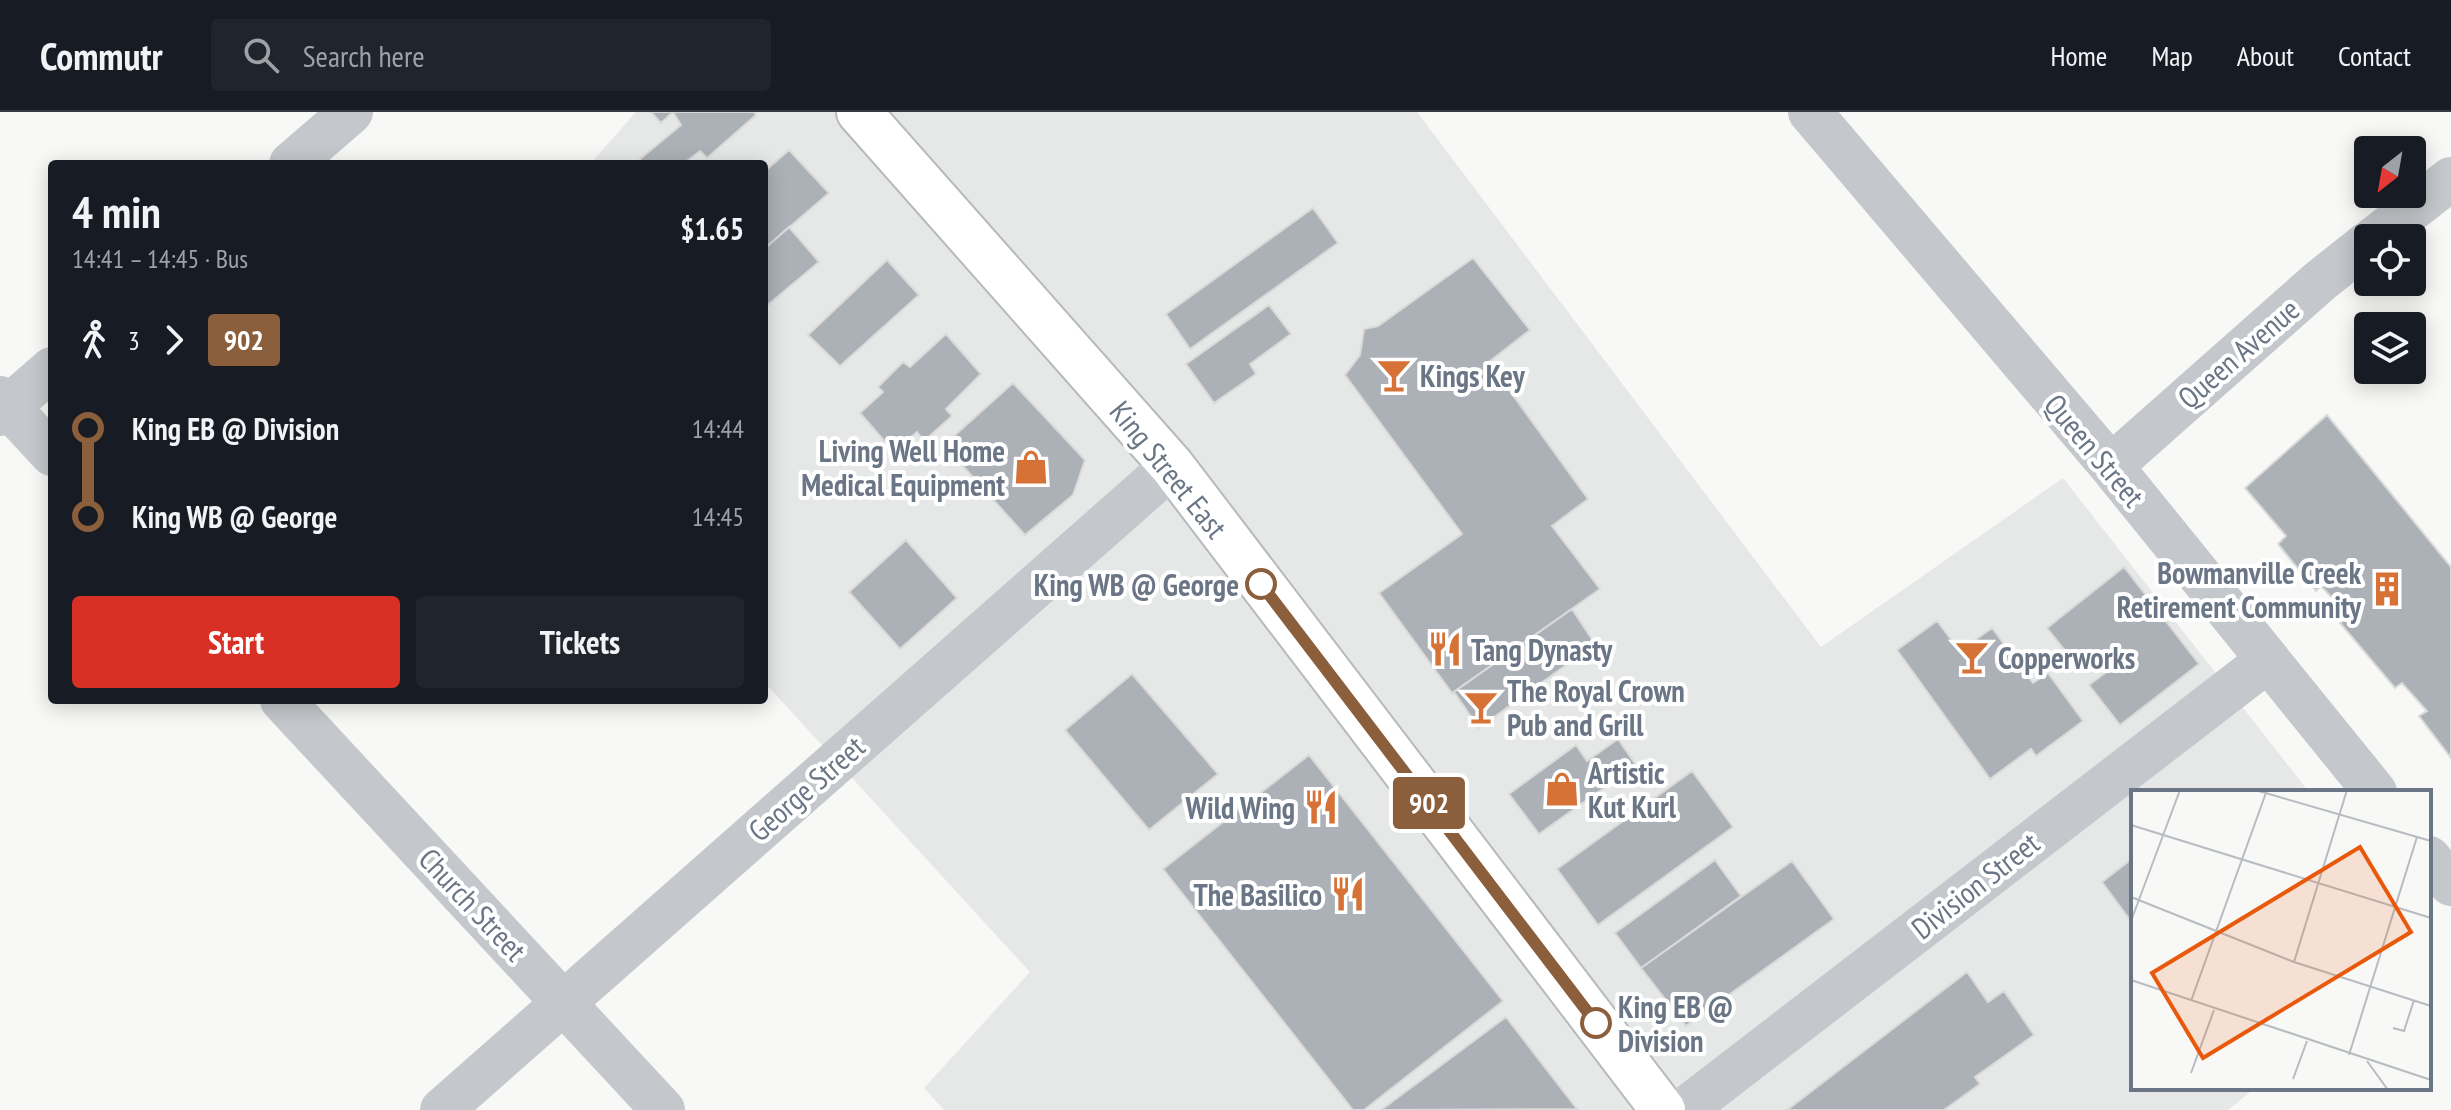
<!DOCTYPE html>
<html lang="en">
<head>
<meta charset="utf-8">
<style>
  :root { --surface:#171b24; --page:#20242c; --text:#f1f3f6; --muted:#9ea1a6; --line:#363941; --accent:#d93025 }
  body { margin:0; font-family:"PT Sans Narrow",sans-serif; background:var(--page); color:var(--text); height:100vh; display:flex; flex-direction:column; font-size:30px; white-space:nowrap }
  * { box-sizing:border-box; margin:0 }
  p { font-size:26px; color:var(--muted) }
  .icon { flex:none; width:44px; height:44px; fill:none; stroke:currentColor; stroke-width:2; stroke-linecap:round; stroke-linejoin:round }
  .map { position:relative; flex:1; overflow:hidden }
  .details { position:absolute; left:48px; top:48px; width:720px; height:544px; display:flex; flex-direction:column; background:var(--surface); border-radius:8px; box-shadow:0 4px 20px #0003 }
  .details>* { flex:none }
  .badge { padding:0 16px; border-radius:6px; font-size:28px; line-height:52px }
  .needle { width:52px; rotate:211deg }
  .fabs { position:absolute; left:2354px; top:24px; display:grid; gap:16px }
  .fabs a { display:grid; place-items:center; width:72px; height:72px; border-radius:8px; background:var(--surface); box-shadow:0 4px 20px #0003; font-size:40px }
  .map>.badge { position:absolute; translate:-50% -50%; box-shadow:0 0 0 4px #fff }
  .legs { display:flex; align-items:center; gap:12px; height:88px; padding:0 24px; font-size:26px }
  .legs p { margin-inline-start:auto }
  .headline { display:flex; align-items:center; justify-content:space-between; height:136px; padding:0 24px }
  h1 { font-size:44px; font-weight:600; line-height:60px }
  .button { display:flex; gap:16px; margin-top:auto; padding:16px 24px }
  .button a { flex:1; height:92px; border-radius:8px; background:var(--accent); color:#fff; font-size:32px; font-weight:600; line-height:92px; text-align:center }
  .button a+a { background:var(--page); color:var(--text) }
  ul { padding:0 24px; list-style:none }
  li { display:flex; align-items:center; gap:28px; height:88px; font-size:30px }
  li i { display:grid; place-items:center; width:12px; height:100%; margin:0 10px; background:currentColor }
  li i::after { content:''; width:20px; height:20px; margin:-10px; border:6px solid; border-radius:50%; background:var(--surface) }
  li p { margin-inline-start:auto }
  li:first-child i { background:linear-gradient(#0000 50%,currentColor 0) }
  li:last-child i { background:linear-gradient(currentColor 50%,#0000 0) }
  header { display:flex; align-items:center; gap:48px; box-sizing:border-box; height:112px; padding:0 40px; background:var(--surface); border-bottom:2px solid var(--line) }
  header strong { font-size:38px }
  nav { display:flex; gap:44px; margin-inline-start:auto; font-size:28px }
  .search { width:560px; height:72px; background:var(--page); display:flex; align-items:center; gap:20px; box-sizing:border-box; padding:0 28px; border-radius:8px; color:var(--muted); font-size:30px }
  .map>svg:first-child { display:block }
  .built { fill:#e6e7e7 }
  .building { fill:#acb1b8; stroke:#dadad8; stroke-width:2 }
  .lines { fill:none; stroke-linecap:round; stroke-linejoin:round }
  .primary-casing { stroke:#b6b9bd; stroke-width:48 }
  .minor { stroke:#c4c7cb; stroke-width:44 }
  .primary { stroke:#fff; stroke-width:44 }
  .line-1-casing { stroke:#fff; stroke-width:18 }
  .line-1 { stroke:#8b5e3c; stroke-width:12 }
  .stop-1-dot { fill:#fff; stroke:#8b5e3c; stroke-width:4 }
  .labels { text-anchor:middle; dominant-baseline:central; stroke-width:8; stroke-linejoin:round; paint-order:stroke }
  .street-label { font-size:30px; fill:#6a7585; stroke:#fff }
  .poi-label { font-size:30px; font-weight:bold; fill:#6a7585; stroke:#fff; text-anchor:start }
  .stop-label { font-size:30px; font-weight:bold; fill:#6a7585; stroke:#fff; text-anchor:end }
  .inset-road { fill:none; stroke:#b6bcc2; stroke-width:2 }
  .view { fill:#e8590c; fill-opacity:0.15; stroke:#e8590c; stroke-width:4 }
  .inset-edge { fill:none; stroke:#6a7585; stroke-width:4 }
</style>
</head>
<body>
<header>
<strong>Commutr</strong>
<div class="search"><svg class="icon" aria-label="search" viewBox="0 0 24 24"><circle cx="10" cy="10" r="6"/><path d="M15 15l6 6"/></svg>Search here</div>
<nav><a>Home</a><a>Map</a><a>About</a><a>Contact</a></nav>
</header>
<div class="map">
<svg width="2451" height="998" viewBox="0 0 2451 998">
  <rect width="100%" height="100%" fill="#f8f8f6"/>
  <path class="built" d="M 636,0 L 1417,0 L 1821,535 L 2063,366 L 2309,680 L 2133,680 L 2133,976 L 2255,976 L 2228,998 L 944,998 L 924,976 L 1030,860 L 764,570 L 764,52 L 590,52 Z"/>
  <path class="building" d="M 651,0 L 673,0 L 661,11 Z
    M 673,0 L 754,0 L 756,3 L 707,46 L 700,39 L 683,52 L 644,52 L 640,47 L 681,13 Z
    M 789,38 L 829,81 L 764,137 L 764,60 Z
    M 1313,96 L 1338,131 L 1190,237 L 1166,202 Z
    M 789,115 L 819,150 L 764,196 L 764,137 Z
    M 1473,146 L 1530,218 L 1489,250 L 1588,387 L 1552,414 L 1600,477 L 1452,581 L 1379,481 L 1462,422 L 1345,263 L 1360,243 L 1364,217 L 1378,214 Z
    M 887,148 L 919,183 L 840,254 L 808,223 Z
    M 1269,193 L 1291,222 L 1250,252 L 1256,262 L 1214,291 L 1186,252 Z
    M 946,222 L 981,262 L 946,297 L 952,304 L 924,329 L 917,320 L 894,340 L 860,301 L 883,280 L 878,275 L 903,250 L 910,255 Z
    M 1013,271 L 1085,348 L 1073,383 L 1025,423 L 944,333 Z
    M 2327,303 L 2451,455 L 2451,646 L 2419,604 L 2427,599 L 2402,571 L 2395,576 L 2340,511 L 2349,504 L 2321,474 L 2316,479 L 2278,432 L 2286,424 L 2245,376 Z
    M 906,428 L 957,486 L 900,537 L 849,480 Z
    M 2124,455 L 2199,552 L 2120,613 L 2089,573 L 2109,558 L 2097,542 L 2079,556 L 2047,516 Z
    M 1572,497 L 1595,532 L 1479,616 L 1454,580 Z
    M 1937,509 L 1960,539 L 1992,516 L 2033,571 L 2048,561 L 2083,609 L 2036,644 L 2031,637 L 1990,667 L 1897,538 Z
    M 1132,562 L 1218,662 L 1149,718 L 1065,618 Z
    M 1618,627 L 1636,653 L 1539,722 L 1509,682 L 1576,633 L 1587,649 Z
    M 1309,643 L 1503,889 L 1364,998 L 1353,998 L 1163,757 Z
    M 1692,659 L 1733,715 L 1598,813 L 1557,757 Z
    M 2133,746 L 2133,812 L 2102,770 Z
    M 1715,748 L 1741,784 L 1641,856 L 1615,821 Z
    M 1792,749 L 1834,807 L 1686,914 L 1641,856 Z
    M 1967,860 L 1988,890 L 2004,879 L 2034,923 L 1975,965 L 1980,972 L 1944,998 L 1787,998 Z
    M 1506,905 L 1577,997 L 1381,998 L 1408,978 Z"/>
  <g class="lines">
    <g class="primary-casing">
      <path id="primary" d="M 859,0 L 1172,354 L 1663,998"/>
    </g>
    <path class="minor" d="M 1810,0 L 2111,354 L 2375,680
      M 291,52 L 351,0
      M 2375,126 L 2451,67
      M 0,286 L 52,342
      M 0,302 L 52,257
      M 2111,354 L 2320,169 L 2368,131
      M 282,588 L 663,998
      M 2429,746 L 2451,772
      M 442,998 L 1172,354
      M 1684,998 L 2267,549"/>
    <use href="#primary" class="primary"/>
  </g>
  <g class="lines">
    <g class="line-1-casing">
      <path id="line-1" d="M 1261,472 L 1596,911"/>
    </g>
    <use href="#line-1" class="line-1"/>
  </g>
  <defs>
    <g id="bar-bare" transform="scale(2.76)"><path d="M-6-5H6L.8 .8V4.5H3.5V6h-7V4.5H-.8V.8Z" fill="#d77237" stroke="#fff" stroke-width="2.5" paint-order="stroke"/></g>
    <g id="shop-bare" transform="scale(2.76)"><path d="M-5-2.5h2.3a2.7 3.5 0 0 1 5.4 0H5L5.5 6h-11ZM-1.5-2.5h3a1.5 2.3 0 0 0-3 0Z" fill="#d77237" stroke="#fff" stroke-width="2.5" paint-order="stroke"/></g>
    <g id="building-bare" transform="scale(2.76)"><path d="M-4-6H4V6H1V3H-1V6H-4ZM-2.5-4.3h1.7v1.8h-1.7ZM.8-4.3h1.7v1.8H.8ZM-2.5-1h1.7V.8h-1.7ZM.8-1h1.7V.8H.8Z" fill="#d77237" stroke="#fff" stroke-width="2.5" paint-order="stroke"/></g>
    <g id="restaurant-bare" transform="scale(2.76)"><path d="M-5-6h1v4h1v-4h1v4h1v-4h1v5L-1.5 .5V6h-2V.5L-5-1ZM5-6V6H3V1.5H1.5Q1.5-4 5-6Z" fill="#d77237" stroke="#fff" stroke-width="2.5" paint-order="stroke"/></g>
  </defs>
  <g fill-rule="evenodd">
    <use href="#bar-bare" x="1394" y="263"/>
    <use href="#shop-bare" x="1031" y="355"/>
    <use href="#building-bare" x="2387" y="477"/>
    <use href="#restaurant-bare" x="1445" y="537"/>
    <use href="#bar-bare" x="1972" y="545"/>
    <use href="#bar-bare" x="1481" y="595"/>
    <use href="#shop-bare" x="1562" y="677"/>
    <use href="#restaurant-bare" x="1321" y="695"/>
    <use href="#restaurant-bare" x="1348" y="782"/>
  </g>
  <g class="stop-1-dot">
    <circle cx="1261" cy="472" r="14"/>
    <circle cx="1596" cy="911" r="14"/>
  </g>
  <g class="labels">
    <g class="street-label">
      <text transform="translate(2238 241) rotate(-41)">Queen Avenue</text>
      <text transform="translate(2095 338) rotate(50)">Queen Street</text>
      <text transform="translate(1169 357) rotate(51)">King Street East</text>
      <text transform="translate(806 676) rotate(-41)">George Street</text>
      <text transform="translate(1975 773) rotate(-38)">Division Street</text>
      <text transform="translate(473 792) rotate(47)">Church Street</text>
    </g>
    <g class="poi-label">
      <text x="1420" y="263">Kings Key</text>
      <text x="1005" y="338" text-anchor="end">Living Well Home<tspan x="1005" dy="34">Medical Equipment</tspan></text>
      <text x="2361" y="460" text-anchor="end">Bowmanville Creek<tspan x="2361" dy="34">Retirement Community</tspan></text>
      <text x="1471" y="537">Tang Dynasty</text>
      <text x="1998" y="545">Copperworks</text>
      <text x="1507" y="578">The Royal Crown<tspan x="1507" dy="34">Pub and Grill</tspan></text>
      <text x="1588" y="660">Artistic<tspan x="1588" dy="34">Kut Kurl</tspan></text>
      <text x="1295" y="695" text-anchor="end">Wild Wing</text>
      <text x="1322" y="782" text-anchor="end">The Basilico</text>
    </g>
    <g class="stop-label">
      <text x="1239" y="472">King WB @ George</text>
      <text x="1618" y="894" text-anchor="start">King EB @<tspan x="1618" dy="34">Division</tspan></text>
    </g>
  </g>
  <g transform="translate(2131 678)">
    <rect width="300" height="300" fill="#f8f8f6"/>
    <path class="inset-road" d="M 124,0 L 300,51M 0,35 L 300,128M 0,107 L 163,172 L 300,216M 0,131 L 49,0M 163,172 L 216,0M 0,190 L 300,290M 60,211 L 136,0M 262,238 L 273,241 L 283,210M 218,265 L 286,47M 236,271 L 257,300M 60,283 L 83,220M 162,289 L 176,251"/>
    <path class="view" d="M 229,57 L 280,142 L 72,268 L 21,183 Z"/>
    <rect width="300" height="300" class="inset-edge"/>
  </g>
</svg>
<div class="fabs">
<a><svg class="needle" viewBox="-14 -14 28 28"><path d="M0-13l5 13h-10z" fill="#e53935"/><path d="M0 13l5-13h-10z" fill="#9ea1a6"/></svg></a>
<a><svg class="icon" aria-label="locate" viewBox="0 0 24 24"><circle cx="12" cy="12" r="6"/><path d="M12 2v4M12 18v4M2 12h4M18 12h4"/></svg></a>
<a><svg class="icon" aria-label="layers" viewBox="0 0 24 24"><path d="M12 4l9 5-9 5-9-5zM3 14l9 5 9-5"/></svg></a>
</div>
<b class="badge" style="left:1429px;top:691px;background:#8b5e3c;color:#fff">902</b>
<section class="details">
<div class="headline"><div><h1>4 min</h1><p>14:41 – 14:45 · Bus</p></div><b>$1.65</b></div>
<div class="legs"><svg class="icon" aria-label="walk" viewBox="0 0 24 24"><circle cx="13" cy="4" r="2"/><path d="M13 8l-2 6 4 7M11 14l-3 7M7 12l3-4h3l4 4"/></svg>3<svg class="icon" aria-label="forward" viewBox="0 0 24 24"><path d="M9 5l7 7-7 7"/></svg><b class="badge" style="background:#8b5e3c;color:#fff">902</b></div>
<ul>
<li><i style="color:#8b5e3c"></i><b>King EB @ Division</b><p>14:44</p></li>
<li><i style="color:#8b5e3c"></i><b>King WB @ George</b><p>14:45</p></li>
</ul>
<div class="button"><a>Start</a><a>Tickets</a></div>
</section>
</div>
</body>
</html>
